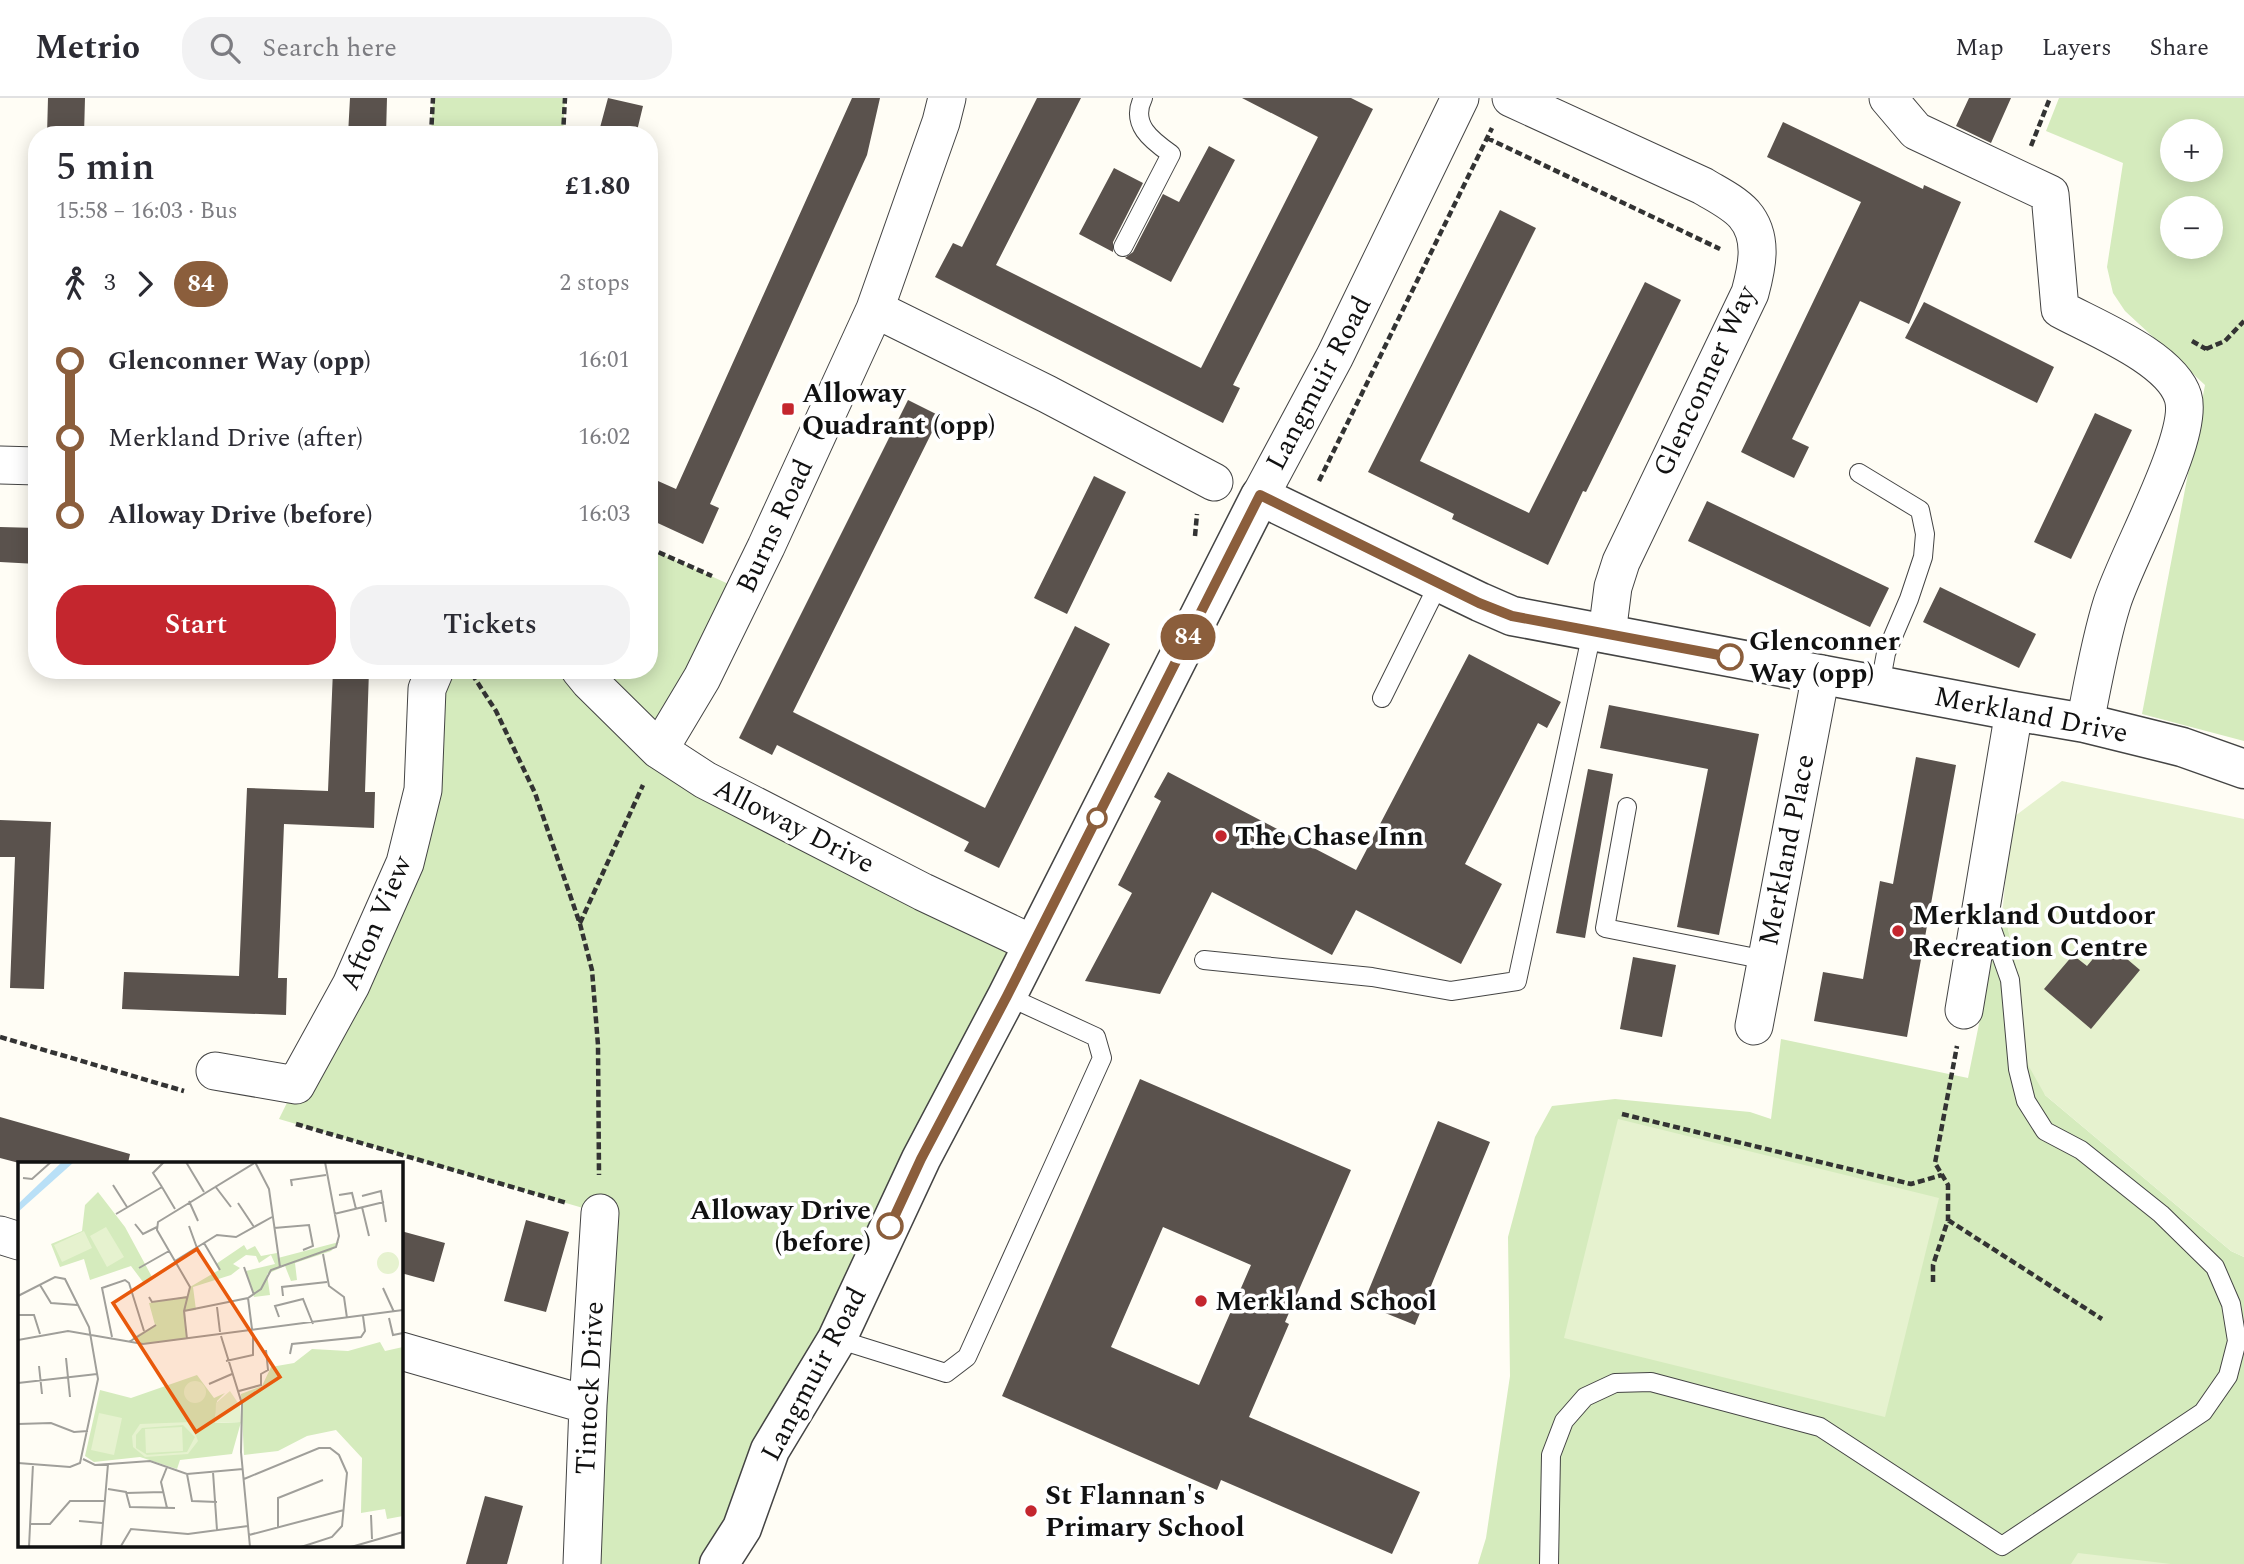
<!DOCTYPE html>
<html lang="en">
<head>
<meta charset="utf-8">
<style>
  :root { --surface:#fff; --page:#f2f2f3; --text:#2b2b33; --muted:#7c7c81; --line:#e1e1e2; --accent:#c4262e }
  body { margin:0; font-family:Spectral,serif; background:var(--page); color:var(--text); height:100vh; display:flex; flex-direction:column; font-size:26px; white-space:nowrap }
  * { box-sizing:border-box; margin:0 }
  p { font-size:23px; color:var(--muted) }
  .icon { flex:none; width:38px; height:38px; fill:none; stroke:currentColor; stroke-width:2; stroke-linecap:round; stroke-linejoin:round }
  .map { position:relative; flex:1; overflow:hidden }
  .sheet { position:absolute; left:28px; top:28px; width:630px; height:553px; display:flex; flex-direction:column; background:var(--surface); border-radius:28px; box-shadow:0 4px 18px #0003 }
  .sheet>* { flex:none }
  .badge { padding:0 14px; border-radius:23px; font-size:24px; line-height:46px }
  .buttons { position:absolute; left:2160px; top:21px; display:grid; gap:14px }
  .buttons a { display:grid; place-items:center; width:63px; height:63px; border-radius:50%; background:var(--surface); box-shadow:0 4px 18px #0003; font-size:35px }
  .map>.badge { position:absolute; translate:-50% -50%; box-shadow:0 0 0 4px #fff }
  .legs { display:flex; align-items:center; gap:10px; height:77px; padding:0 28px; font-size:23px }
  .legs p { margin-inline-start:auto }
  .headline { display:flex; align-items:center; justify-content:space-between; height:119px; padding:0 28px }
  h1 { font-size:38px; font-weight:600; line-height:52px }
  .button { display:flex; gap:14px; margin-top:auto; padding:14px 28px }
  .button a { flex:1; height:80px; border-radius:28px; background:var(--accent); color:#fff; font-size:28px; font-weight:600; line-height:80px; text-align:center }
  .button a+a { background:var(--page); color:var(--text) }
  ul { padding:0 28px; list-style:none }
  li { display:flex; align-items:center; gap:24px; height:77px; font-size:26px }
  li i { display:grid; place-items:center; width:10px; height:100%; margin:0 9px; background:currentColor }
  li i::after { content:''; width:18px; height:18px; margin:-9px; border:5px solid; border-radius:50%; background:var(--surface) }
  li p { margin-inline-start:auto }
  li:first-child i { background:linear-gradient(#0000 50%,currentColor 0) }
  li:last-child i { background:linear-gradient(currentColor 50%,#0000 0) }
  header { display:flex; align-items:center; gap:42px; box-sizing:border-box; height:98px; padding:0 35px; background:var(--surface); border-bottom:2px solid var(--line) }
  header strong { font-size:33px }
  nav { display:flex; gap:38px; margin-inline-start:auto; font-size:24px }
  .search { width:490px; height:63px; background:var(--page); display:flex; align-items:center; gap:18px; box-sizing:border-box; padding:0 24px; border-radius:28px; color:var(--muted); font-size:26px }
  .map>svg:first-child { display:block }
  .green { fill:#d5ebbd; fill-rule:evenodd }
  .pitch { fill:#e6f2cf }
  .building { fill:#5a524d; fill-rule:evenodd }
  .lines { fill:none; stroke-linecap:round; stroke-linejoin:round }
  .service-casing { stroke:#444; stroke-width:20 }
  .minor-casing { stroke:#444; stroke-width:39 }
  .tertiary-casing { stroke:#444; stroke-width:41 }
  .path { stroke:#333; stroke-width:4.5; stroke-dasharray:7 3.5; stroke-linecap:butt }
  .service { stroke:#fff; stroke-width:18 }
  .minor { stroke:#fff; stroke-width:37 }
  .tertiary { stroke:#fff; stroke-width:38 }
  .line-1-casing { stroke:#fff; stroke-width:16 }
  .line-1 { stroke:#8b5e3c; stroke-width:10 }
  .poi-dot { fill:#c4262e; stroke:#fff; stroke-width:2.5 }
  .stop-1-dot { fill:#fff; stroke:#8b5e3c; stroke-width:3.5 }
  .labels { text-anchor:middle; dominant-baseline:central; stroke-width:7; stroke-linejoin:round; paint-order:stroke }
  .street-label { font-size:28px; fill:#111; stroke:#fff }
  .poi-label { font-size:28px; font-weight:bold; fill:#111; stroke:#fff; text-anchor:start }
  .stop-label { font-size:28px; font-weight:bold; fill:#111; stroke:#fff; text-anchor:start }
  .inset-road { fill:none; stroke:#a09f9a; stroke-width:2 }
  .view { fill:#e8590c; fill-opacity:0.15; stroke:#e8590c; stroke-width:3.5 }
  .inset-edge { fill:none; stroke:#111; stroke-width:3.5 }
</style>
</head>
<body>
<header>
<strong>Metrio</strong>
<div class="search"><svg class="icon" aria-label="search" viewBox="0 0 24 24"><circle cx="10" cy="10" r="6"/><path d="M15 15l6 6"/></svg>Search here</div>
<nav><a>Map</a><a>Layers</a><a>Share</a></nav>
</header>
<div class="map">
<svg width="2244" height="1466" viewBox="0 0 2244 1466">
  <rect width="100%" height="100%" fill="#fffdf5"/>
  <path class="green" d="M 433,0 L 565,0 L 563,37 L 431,37 Z
    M 2059,0 L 2244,0 L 2244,643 L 2142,616 L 2205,287 L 2125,213 L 2113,195 L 2107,169 L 2123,65 L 2046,33 ZM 2172,33 L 2210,33 L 2210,72 L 2172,72 ZM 2172,110 L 2210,110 L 2210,149 L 2172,149 Z
    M 649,450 L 744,493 L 659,652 L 1033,846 L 719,1466 L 582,1466 L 600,1115 L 279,1021 L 405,765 L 435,572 L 649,572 Z
    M 2003,808 L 2045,997 L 2231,1153 L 2244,1159 L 2244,1466 L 1478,1466 L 1486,1440 L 1510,1278 L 1508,1139 L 1535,1039 L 1552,1008 L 1615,1001 L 1750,1014 L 1771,1021 L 1781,941 L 1968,980 Z"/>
  <path class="pitch" d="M 2062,683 L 2244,721 L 2244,1159 L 2231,1153 L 2045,997 L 2027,965 L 2017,871 L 2003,808 L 2011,721 Z
    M 1618,1021 L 1939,1100 L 1885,1319 L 1564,1240 Z
    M 2078,1455 L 2171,1466 L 2071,1466 Z"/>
  <path class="building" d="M 48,0 L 85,0 L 84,37 L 47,37 Z
    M 350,0 L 387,0 L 386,37 L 348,37 Z
    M 608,0 L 643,8 L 636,37 L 598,37 Z
    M 852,0 L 880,0 L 867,57 L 710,406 L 719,410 L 703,446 L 649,421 L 649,379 L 676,391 Z
    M 1037,0 L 1081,0 L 996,167 L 1201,270 L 1318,39 L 1242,0 L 1351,0 L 1373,11 L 1233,287 L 1240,290 L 1223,325 L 935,179 L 953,145 L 962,149 Z
    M 1969,0 L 2011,0 L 1991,45 L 1956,28 Z
    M 1783,24 L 1923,91 L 1924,87 L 1961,104 L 1909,226 L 1860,203 L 1792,341 L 1809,349 L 1794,380 L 1741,354 L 1861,104 L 1767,59 Z
    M 1209,48 L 1235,62 L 1171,184 L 1125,160 L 1133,154 L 1163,96 L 1179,104 Z
    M 1114,70 L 1143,85 L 1113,144 L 1113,154 L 1079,136 Z
    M 1500,112 L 1536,130 L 1420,363 L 1529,415 L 1645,184 L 1681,202 L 1586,394 L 1583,393 L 1548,467 L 1452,421 L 1454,416 L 1368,374 Z
    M 1924,204 L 2054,269 L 2037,305 L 1905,240 Z
    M 908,302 L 940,318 L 793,614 L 985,710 L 1075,528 L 1110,546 L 999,770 L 964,753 L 969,744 L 777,647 L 772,657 L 739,640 Z
    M 2095,315 L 2132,332 L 2071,461 L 2034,444 Z
    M 1094,378 L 1126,394 L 1067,516 L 1034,500 Z
    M 1707,403 L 1889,490 L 1870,529 L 1688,443 Z
    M 0,429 L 37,430 L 37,466 L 0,464 Z
    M 1940,489 L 2036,536 L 2019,570 L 1923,524 Z
    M 1469,556 L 1561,604 L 1547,630 L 1538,625 L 1465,766 L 1502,786 L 1461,866 L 1356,812 L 1332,857 L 1212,794 L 1160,896 L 1085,883 L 1132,795 L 1118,787 L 1161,703 L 1154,699 L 1168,674 L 1356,772 Z
    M 333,572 L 369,572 L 365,694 L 375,694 L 374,730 L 284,726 L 278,880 L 287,880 L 286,917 L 122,911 L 124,874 L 239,878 L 247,690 L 328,693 Z
    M 1609,607 L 1759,636 L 1719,837 L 1677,829 L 1708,671 L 1600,650 Z
    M 1916,659 L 1956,667 L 1907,939 L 1814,923 L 1823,874 L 1863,881 L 1880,783 L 1893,786 Z
    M 1588,671 L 1613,676 L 1585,840 L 1556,835 Z
    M 0,722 L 51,724 L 44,891 L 10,890 L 15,759 L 0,759 Z
    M 2107,844 L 2140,872 L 2091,931 L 2044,891 L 2073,857 L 2087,868 Z
    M 1633,859 L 1676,867 L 1662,939 L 1620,931 Z
    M 1140,981 L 1351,1072 L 1285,1224 L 1289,1226 L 1249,1319 L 1420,1394 L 1392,1456 L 1221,1382 L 1217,1392 L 1002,1298 ZM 1163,1129 L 1251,1167 L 1199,1287 L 1111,1249 Z
    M 0,1019 L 130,1056 L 128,1065 L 19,1065 L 0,1060 Z
    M 1438,1023 L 1490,1044 L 1415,1227 L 1363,1206 Z
    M 526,1122 L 569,1134 L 546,1214 L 504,1203 Z
    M 401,1133 L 445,1145 L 434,1184 L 401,1175 Z
    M 485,1398 L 523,1408 L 507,1466 L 466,1466 Z"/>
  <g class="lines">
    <g class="service-casing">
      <path id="service" d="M 1123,149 L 1171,56 C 1151,42 1130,26 1143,0
        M 1859,375 L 1920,412 L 1925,436 L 1923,459 L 1909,501 L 1886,555 L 1880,587
        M 1382,600 L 1439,485
        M 1627,709 L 1605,830 L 1766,862
        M 1204,862 L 1372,879 L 1451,893 L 1517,883 L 1592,534
        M 837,1241 L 946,1275 L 967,1259 L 1102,960 L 1096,939 L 1007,898
        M 1549,1466 L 1551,1357 L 1564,1323 L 1585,1299 L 1615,1285 L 1651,1284 L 1820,1329 L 2002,1448 L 2203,1314 L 2228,1278 L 2237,1243 L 2231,1206 L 2215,1169 L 2161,1116 L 2081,1052 L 2045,1033 L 2026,1003 L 2018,971 L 2010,882 L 1987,817"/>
    </g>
    <g class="minor-casing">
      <path id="minor" d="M 1511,0 L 1703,88 C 1716,96 1733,104 1744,116 C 1764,139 1757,169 1750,195 L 1621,464 L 1613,489 L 1607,536
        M 1888,0 L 1916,33 L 2050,96 L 2060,211 C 2095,230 2171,260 2183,299 C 2195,338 2126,459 2112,505 C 2100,543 2093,585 2085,625
        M 875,211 L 1047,296 L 1214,384
        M 0,367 L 37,368
        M 1260,398 L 1335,258 L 1460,0
        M 580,572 L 589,583 L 659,652 L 705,682 L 923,794 L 1033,846
        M 659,652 L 702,580 L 766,449 L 875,211 L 941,24 L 947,0
        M 1964,912 L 2014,613
        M 1754,928 L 1821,576
        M 215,973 L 296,987 L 351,887 L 405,765 L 423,692 L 427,591 L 435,572
        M 0,1137 L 19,1143
        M 401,1253 L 588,1307
        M 582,1466 L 588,1307 L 600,1115"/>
    </g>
    <g class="tertiary-casing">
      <path id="tertiary" d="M 719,1466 L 742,1430 L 770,1352 L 837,1241 L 921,1061 L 1007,898 L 1260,398 L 1480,504 L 1512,518 L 2014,613 L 2085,625 L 2182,649 L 2244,671"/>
    </g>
    <path class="path" d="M 431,37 L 433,0
      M 563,37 L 565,0
      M 1487,40 L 1720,151
      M 2031,48 L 2050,0
      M 2192,243 L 2206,251
      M 2206,251 L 2225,243 L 2244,223
      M 1319,383 L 1492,30
      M 1195,438 L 1197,416
      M 649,450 L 712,478
      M 472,576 L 496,613 L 535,695 L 580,826 L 592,872 L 598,947 L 599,1077
      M 580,825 L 643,687
      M 0,939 L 184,993
      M 1622,1016 L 1911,1086 L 1942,1077
      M 296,1026 L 567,1105
      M 1948,1122 L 2102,1221
      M 1933,1184 L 1933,1167 L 1948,1122 L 1948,1087 L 1935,1065 L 1957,948"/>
    <use href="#service" class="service"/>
    <use href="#minor" class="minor"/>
    <use href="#tertiary" class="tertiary"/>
  </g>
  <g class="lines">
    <g class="line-1-casing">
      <path id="line-1" d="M 890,1128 L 921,1061 L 1007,898 L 1260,397 L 1479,505 L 1512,518 L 1730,559"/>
    </g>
    <use href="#line-1" class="line-1"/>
  </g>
  <g class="poi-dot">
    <rect x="781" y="304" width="14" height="14" rx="3.5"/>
    <circle cx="1221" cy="738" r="7"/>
    <circle cx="1898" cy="833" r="7"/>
    <circle cx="1201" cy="1203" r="7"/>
    <circle cx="1031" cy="1413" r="7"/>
  </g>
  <g class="stop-1-dot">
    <circle cx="1730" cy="559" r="12"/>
    <circle cx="1097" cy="720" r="9"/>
    <circle cx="890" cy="1128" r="12"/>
  </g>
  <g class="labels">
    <g class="street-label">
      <text transform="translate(1705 283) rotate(-65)">Glenconner Way</text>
      <text transform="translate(1319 285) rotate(-62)">Langmuir Road</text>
      <text transform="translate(775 428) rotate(-65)">Burns Road</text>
      <text transform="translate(2031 617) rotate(11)">Merkland Drive</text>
      <text transform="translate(794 728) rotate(27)">Alloway Drive</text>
      <text transform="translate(1787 752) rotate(-79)">Merkland Place</text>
      <text transform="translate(376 825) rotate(-67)">Afton View</text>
      <text transform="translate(814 1276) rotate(-62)">Langmuir Road</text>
      <text transform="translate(590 1290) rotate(-87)">Tintock Drive</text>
    </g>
    <g class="poi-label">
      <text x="802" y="295">Alloway<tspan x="802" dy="32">Quadrant (opp)</tspan></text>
      <text x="1235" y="738">The Chase Inn</text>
      <text x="1912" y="817">Merkland Outdoor<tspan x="1912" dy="32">Recreation Centre</tspan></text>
      <text x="1215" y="1203">Merkland School</text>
      <text x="1045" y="1397">St Flannan's<tspan x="1045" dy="32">Primary School</tspan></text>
    </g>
    <g class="stop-label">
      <text x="1749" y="543">Glenconner<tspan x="1749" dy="32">Way (opp)</tspan></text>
      <text x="871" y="1112" text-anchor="end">Alloway Drive<tspan x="871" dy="32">(before)</tspan></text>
    </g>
  </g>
  <g transform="translate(18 1064)">
    <rect width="385" height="385" fill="#fffdf5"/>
    <path d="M 80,30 L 107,65 L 134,115 L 125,120 L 113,104 L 72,118 L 66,97 L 42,105 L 33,82 L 64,69 L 67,43 ZM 321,80 L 313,89 L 277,101 L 279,118 L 273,119 L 267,104 L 249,112 L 252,133 L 236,135 L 228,109 L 257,102 L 253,93 L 241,101 L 238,94 L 228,93 L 215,102 L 222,106 L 213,113 L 175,125 L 178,148 L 167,149 L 169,177 L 121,182 L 114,176 L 137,163 L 131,141 L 170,134 L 172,125 L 201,108 L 198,102 L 226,83 L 229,88 L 237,84 L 243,94 L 259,91 L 260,96 ZM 362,180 L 367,189 L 385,185 L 385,354 L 369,357 L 367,347 L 343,351 L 344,296 L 318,268 L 289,274 L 260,289 L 226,293 L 223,232 L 244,224 L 253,205 L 276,201 L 294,187 L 330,189 ZM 179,213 L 196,236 L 207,231 L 199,239 L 197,261 L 223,260 L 214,292 L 162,298 L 159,307 L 122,295 L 76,300 L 67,294 L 82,228 L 113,236 Z" fill="#d5ebbd"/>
    <path d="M 88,65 L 106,95 L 89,105 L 72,74 ZM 66,69 L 74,86 L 44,100 L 36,83 ZM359 101a11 11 0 1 1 22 0a11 11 0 1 1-22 0ZM166 230a11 11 0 1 1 22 0a11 11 0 1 1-22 0ZM 212,229 L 222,244 L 223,260 L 197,261 L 198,241 ZM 81,251 L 104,256 L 96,293 L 73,288 ZM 173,260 L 180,279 L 170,292 L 127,295 L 115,285 L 114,274 L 122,262 ZM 165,263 L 177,275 L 169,290 L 129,293 L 118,286 L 118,273 L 124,266 ZM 164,265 L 165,289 L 128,291 L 127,267 Z" fill="#e6f2cf" fill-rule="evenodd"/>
    <path d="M 44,0 L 56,0 L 0,50 L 0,42 Z" fill="#b9e0f7"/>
    <path class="inset-road" d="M 168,0 L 186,30M 237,0 L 251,27 L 262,105M 5,16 L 14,17 L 33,0M 95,23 L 109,45M 197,24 L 213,45M 274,24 L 273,18 L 308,13M 144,25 L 135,11 L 146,0M 321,33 L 334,31 L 338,47M 344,34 L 363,29 L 368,60M 171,39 L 180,59M 220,41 L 236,65M 344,45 L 351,74M 98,52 L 144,25 L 157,47M 316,52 L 366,40M 117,62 L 125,72 L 139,65M 171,64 L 179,86M 256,66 L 291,63 L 295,84 L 285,88M 186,81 L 202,108M 305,92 L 311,124 L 326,135 L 329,156M 157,99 L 199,73 L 218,75 L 254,55M 226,105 L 236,133M 121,106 L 151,89M 22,123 L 33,141 L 59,143M 365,126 L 376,150M 0,134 L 37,115 L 47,117 L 71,165 L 80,217 L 62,301 L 52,305 L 0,301M 265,134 L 264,125 L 309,120M 131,135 L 134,140 L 170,135M 230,136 L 234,167M 199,145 L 202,170M 166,149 L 230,136 L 243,127 L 253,108 L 318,85 L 321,74 L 307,0M 0,153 L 16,153 L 22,172M 261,155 L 257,144 L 285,137 L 295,162M 371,156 L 375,173 L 385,171M 203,174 L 224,242 L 223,290 L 232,385M 94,175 L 84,126 L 107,118 L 111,121 L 126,169M 169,177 L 166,149 L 172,125 L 139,68 L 140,60 L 238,0M 0,178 L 50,169 L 125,182 L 385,148M 111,180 L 138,163M 272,192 L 274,182 L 343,175 L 347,169 L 345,154M 48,196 L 52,235M 208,199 L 235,193 L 235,173M 21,204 L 24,232M 0,221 L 79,212M 191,222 L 214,212M 221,229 L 243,223 L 243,212 L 250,208 L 248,188M 0,262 L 33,261 L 56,270 L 70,269M 65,297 L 77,303 L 132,299 L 169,312 L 225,307M 195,310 L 199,368M 169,312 L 174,339 L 199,340M 226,317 L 301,286 L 312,286 L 321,293 L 329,311 L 324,364 L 314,375 L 283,385M 90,327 L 108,330 L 112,345 L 157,346M 108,331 L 145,330M 149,346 L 143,320 L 149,305M 353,353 L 354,377M 61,359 L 84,361M 12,362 L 32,362 L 52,339 L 86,339M 260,366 L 260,336 L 305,318M 231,373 L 326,348M 83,384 L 90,302M 11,385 L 15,302M 53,385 L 103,384 L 113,367 L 170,372 L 230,364M 333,385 L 385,370"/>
    <path class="view" d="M 179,87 L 262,215 L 178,270 L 95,141 Z"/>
    <rect width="385" height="385" class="inset-edge"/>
  </g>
</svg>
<div class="buttons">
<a>+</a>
<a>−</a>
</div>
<b class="badge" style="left:1188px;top:539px;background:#8b5e3c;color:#fff">84</b>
<section class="sheet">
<div class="headline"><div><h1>5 min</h1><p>15:58 – 16:03 · Bus</p></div><b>£1.80</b></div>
<div class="legs"><svg class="icon" aria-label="walk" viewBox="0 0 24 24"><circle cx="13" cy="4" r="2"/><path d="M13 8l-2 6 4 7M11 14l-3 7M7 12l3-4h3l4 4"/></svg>3<svg class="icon" aria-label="forward" viewBox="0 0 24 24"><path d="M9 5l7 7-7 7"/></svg><b class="badge" style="background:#8b5e3c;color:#fff">84</b><p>2 stops</p></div>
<ul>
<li><i style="color:#8b5e3c"></i><b>Glenconner Way (opp)</b><p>16:01</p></li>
<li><i style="color:#8b5e3c"></i><span>Merkland Drive (after)</span><p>16:02</p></li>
<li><i style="color:#8b5e3c"></i><b>Alloway Drive (before)</b><p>16:03</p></li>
</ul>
<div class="button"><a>Start</a><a>Tickets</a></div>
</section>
</div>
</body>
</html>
